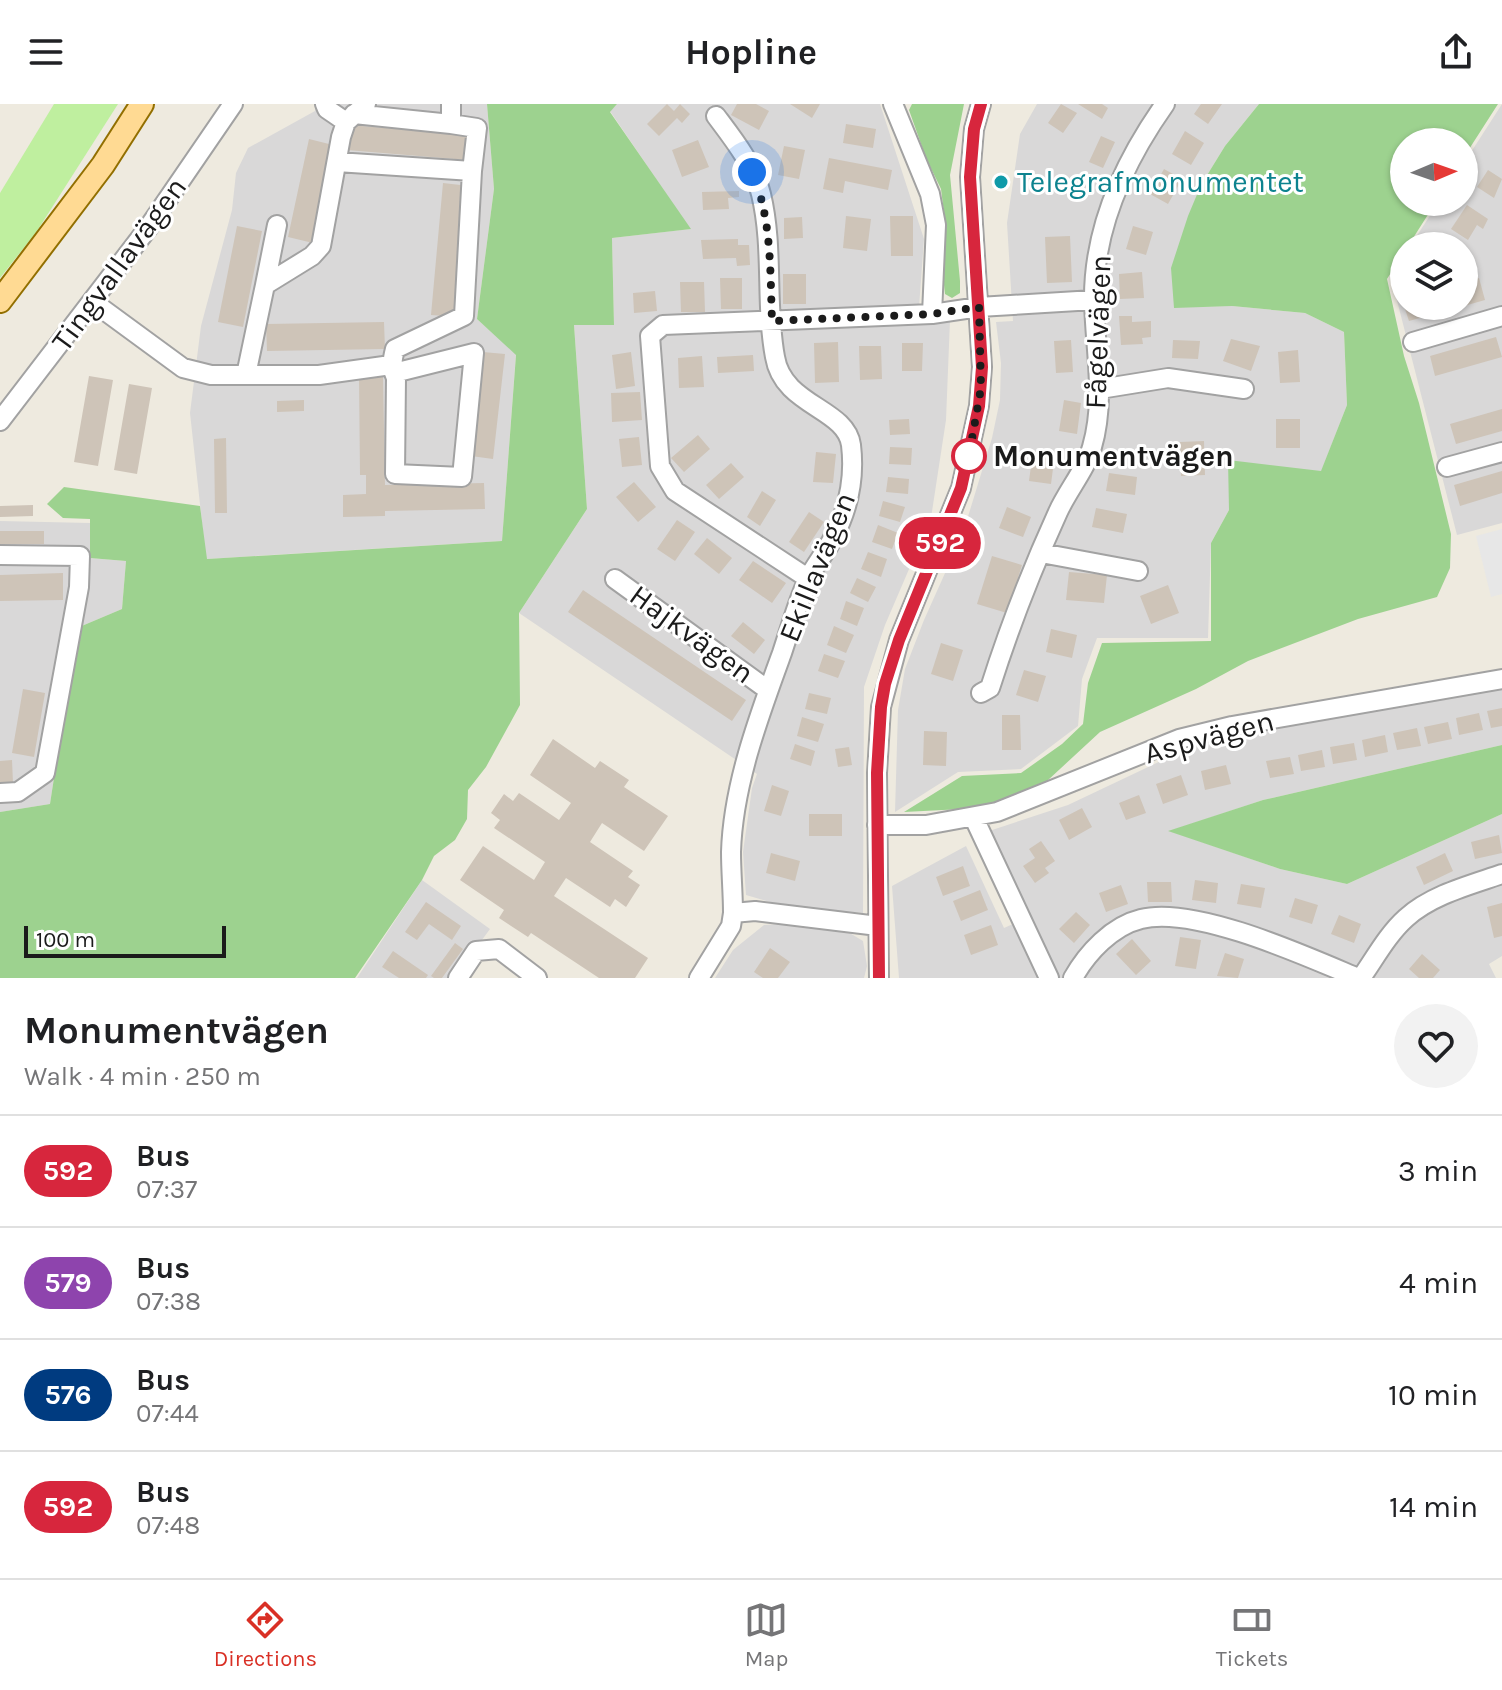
<!DOCTYPE html>
<html lang="en">
<head>
<meta charset="utf-8">
<style>
  :root { --surface:#fff; --page:#f2f2f2; --text:#202124; --muted:#757577; --line:#e0e0e0; --accent:#d93025 }
  body { margin:0; font-family:Karla,sans-serif; background:var(--page); color:var(--text); height:100vh; display:flex; flex-direction:column; font-size:30px; white-space:nowrap }
  * { box-sizing:border-box; margin:0 }
  p { font-size:26px; color:var(--muted) }
  .icon { flex:none; width:44px; height:44px; fill:none; stroke:currentColor; stroke-width:2; stroke-linecap:round; stroke-linejoin:round }
  .map { position:relative; height:874px; overflow:hidden }
  .drawer { display:flex; flex-direction:column; background:var(--surface); flex:1 }
  .drawer>* { flex:none }
  .badge { padding:0 16px; border-radius:26px; font-size:28px; line-height:52px }
  .needle { width:52px; rotate:88deg }
  .controls { position:absolute; left:1390px; top:24px; display:grid; gap:16px }
  .controls a { display:grid; place-items:center; width:88px; height:88px; border-radius:50%; background:var(--surface); box-shadow:0 2px 6px #0004; font-size:40px }
  .scale { position:absolute; left:24px; bottom:20px; width:202px; box-sizing:border-box; padding-left:8px; border:4px solid #1b1b1b; border-top:0; font-size:22px; line-height:28px; white-space:nowrap; color:#1b1b1b; -webkit-text-stroke:6px #fff; paint-order:stroke }
  .you { position:absolute; width:40px; height:40px; margin:-20px; border:6px solid #fff; border-radius:50%; background:#1a73e8; box-shadow:0 0 0 12px #1a73e833 }
  .map>.badge { position:absolute; translate:-50% -50%; box-shadow:0 0 0 4px #fff }
  .round { display:grid; place-items:center; flex:none; width:84px; height:84px; border-radius:42px; background:var(--page) }
  .head { display:flex; align-items:center; justify-content:space-between; height:136px; padding:0 24px }
  h1 { font-size:38px; font-weight:700; line-height:60px }
  ul { padding:0; list-style:none }
  li { display:flex; align-items:center; gap:24px; height:112px; padding:0 24px; border-top:2px solid var(--line) }
  li div { flex:1 }
  li b { display:block; font-size:30px }
  li em { font-style:normal }
  li .badge { min-width:88px; font-weight:700; text-align:center }
  header { display:flex; justify-content:space-between; align-items:center; height:104px; padding:0 24px; background:var(--surface); font-size:36px; font-weight:700 }
  .tabs { display:flex; justify-content:space-around; align-items:center; height:112px; border-top:2px solid var(--line); background:var(--surface); font-size:22px; color:var(--muted) }
  .tabs a { display:grid; justify-items:center; gap:4px }
  .tabs .current { color:var(--accent) }
  .map>svg:first-child { display:block }
  .residential { fill:#d9d8d8 }
  .grass { fill:#bfef9f }
  .forest { fill:#9dd28f }
  .parking { fill:#e7e7e7 }
  .building { fill:#cec4b8 }
  .lines { fill:none; stroke-linecap:round; stroke-linejoin:round }
  .minor-casing { stroke:#a2a2a2; stroke-width:22 }
  .major-casing { stroke:#926f00; stroke-width:26 }
  .minor { stroke:#fff; stroke-width:18 }
  .major { stroke:#ffda93; stroke-width:22 }
  .line-casing { stroke:#fff; stroke-width:18 }
  .line { stroke:#d7263d; stroke-width:12 }
  .walk { stroke:#1b1b1b; stroke-width:8; stroke-dasharray:0 14.4 }
  .culture-dot { fill:#0f9aa8; stroke:#fff; stroke-width:3 }
  .stop-dot { fill:#fff; stroke:#d7263d; stroke-width:4 }
  .labels { text-anchor:middle; dominant-baseline:central; stroke-width:6; stroke-linejoin:round; paint-order:stroke }
  .culture-label { font-size:30px; fill:#0d838f; stroke:#fff; text-anchor:start }
  .street-label { font-size:30px; fill:#1b1b1b; stroke:#fff }
  .stop-label { font-size:30px; font-weight:bold; fill:#1b1b1b; stroke:#fff; text-anchor:start }
</style>
</head>
<body>
<header><svg class="icon" aria-label="menu" viewBox="0 0 24 24"><path d="M4 6h16M4 12h16M4 18h16"/></svg>Hopline<svg class="icon" aria-label="share" viewBox="0 0 24 24"><path d="M12 15V3M7 8l5-5 5 5M5 13v7h14v-7"/></svg></header>
<div class="map">
<svg width="1502" height="874" viewBox="0 0 1502 874">
  <rect width="100%" height="100%" fill="#eeeadf"/>
  <path class="residential" d="M 316,0 L 487,0 L 494,85 L 477,215 L 516,250 L 502,437 L 206,455 L 190,309 L 201,222 L 232,106 L 236,69 L 248,44 L 315,7 Z
    M 617,0 L 880,0 L 924,135 L 918,217 L 950,216 L 946,316 L 931,414 L 885,521 L 864,583 L 863,809 L 783,802 L 746,791 L 743,748 L 752,684 L 757,670 L 519,509 L 587,405 L 574,221 L 614,220 L 612,134 L 690,125 L 610,7 Z
    M 1037,0 L 1259,0 L 1225,42 L 1201,81 L 1174,203 L 1232,202 L 1305,209 L 1344,228 L 1347,301 L 1321,368 L 1229,406 L 1211,439 L 1208,534 L 1097,534 L 1082,575 L 1078,622 L 1021,665 L 958,668 L 895,708 L 898,606 L 905,565 L 924,516 L 963,429 L 992,334 L 1000,296 L 1001,259 L 996,218 L 1013,217 L 1007,119 L 1020,30 Z
    M 1502,0 L 1502,419 L 1457,431 L 1391,173 L 1404,152 L 1404,202 L 1464,202 L 1464,142 L 1410,142 L 1439,98 L 1464,98 L 1464,59 Z
    M 0,417 L 90,419 L 90,454 L 126,457 L 122,505 L 77,524 L 50,700 L 0,708 Z
    M 1502,585 L 1502,641 L 1263,696 L 1170,727 L 1280,765 L 1347,780 L 1502,710 L 1502,852 L 1489,860 L 1496,874 L 899,874 L 892,782 L 966,742 L 1004,824 L 1031,812 L 986,728 L 1068,701 L 1184,646 L 1252,624 Z
    M 422,776 L 490,825 L 454,874 L 357,874 Z
    M 779,820 L 848,828 L 863,837 L 867,862 L 864,874 L 715,874 L 733,846 L 764,821 Z"/>
  <path class="grass" d="M 54,0 L 118,0 L 37,127 L 0,174 L 0,89 Z"/>
  <path class="forest" d="M 487,0 L 617,0 L 610,8 L 691,125 L 612,134 L 614,221 L 574,221 L 587,405 L 519,509 L 520,601 L 486,663 L 468,686 L 467,715 L 455,736 L 434,752 L 422,776 L 355,874 L 0,874 L 0,708 L 50,700 L 77,524 L 122,505 L 126,457 L 90,454 L 90,415 L 63,414 L 47,400 L 64,383 L 200,402 L 207,455 L 502,437 L 516,251 L 477,215 L 494,85 Z
    M 912,0 L 964,0 L 950,71 L 960,177 L 960,189 L 952,194 L 945,190 L 941,153 L 945,117 L 941,85 L 926,54 L 909,6 Z
    M 1259,0 L 1498,0 L 1464,53 L 1464,38 L 1404,38 L 1404,98 L 1436,98 L 1408,142 L 1404,142 L 1404,148 L 1387,175 L 1404,252 L 1419,299 L 1451,430 L 1450,464 L 1437,493 L 1358,515 L 1248,557 L 1196,585 L 1100,628 L 1047,677 L 1025,688 L 982,704 L 904,708 L 962,672 L 1021,669 L 1062,640 L 1083,620 L 1088,579 L 1102,539 L 1211,537 L 1211,439 L 1229,406 L 1228,356 L 1321,367 L 1347,301 L 1344,228 L 1305,209 L 1232,202 L 1174,204 L 1171,164 L 1188,112 L 1201,81 L 1225,42 Z
    M 1502,641 L 1502,710 L 1347,780 L 1280,765 L 1168,727 L 1263,696 Z"/>
  <path class="parking" d="M 1502,425 L 1502,490 L 1491,493 L 1476,432 Z"/>
  <path class="building" d="M 667,0 L 674,7 L 680,0 L 690,10 L 682,19 L 677,14 L 659,32 L 647,20 Z
    M 737,0 L 756,0 L 769,7 L 759,26 L 731,11 Z
    M 790,0 L 820,0 L 812,14 Z
    M 1061,0 L 1077,9 L 1063,29 L 1048,19 Z
    M 1078,0 L 1102,0 L 1108,4 L 1102,15 Z
    M 1201,0 L 1222,0 L 1208,20 L 1194,10 Z
    M 846,20 L 876,25 L 873,44 L 843,39 Z
    M 350,21 L 469,31 L 467,56 L 347,46 Z
    M 1185,27 L 1204,39 L 1191,61 L 1172,50 Z
    M 1101,32 L 1115,38 L 1103,64 L 1089,58 Z
    M 309,35 L 333,41 L 313,139 L 288,133 Z
    M 698,36 L 709,63 L 682,73 L 672,46 Z
    M 784,42 L 805,46 L 799,75 L 778,71 Z
    M 829,54 L 892,66 L 888,86 L 845,77 L 843,89 L 823,85 Z
    M 1164,65 L 1182,75 L 1168,100 L 1150,90 Z
    M 1488,66 L 1502,75 L 1494,94 L 1477,83 Z
    M 443,79 L 469,82 L 458,213 L 431,211 Z
    M 739,87 L 739,93 L 728,94 L 729,105 L 703,106 L 702,88 Z
    M 1467,101 L 1488,115 L 1483,125 L 1477,121 L 1468,136 L 1451,125 Z
    M 846,112 L 871,115 L 867,147 L 843,144 Z
    M 890,112 L 913,112 L 913,152 L 891,152 Z
    M 802,113 L 803,134 L 784,135 L 784,114 Z
    M 237,122 L 262,127 L 243,223 L 218,218 Z
    M 1133,122 L 1153,128 L 1146,151 L 1126,145 Z
    M 1070,132 L 1072,178 L 1047,179 L 1045,133 Z
    M 738,135 L 738,141 L 749,141 L 750,161 L 737,162 L 736,154 L 703,155 L 701,136 Z
    M 1142,168 L 1144,194 L 1120,195 L 1119,170 Z
    M 783,170 L 806,170 L 806,200 L 783,200 Z
    M 720,174 L 742,174 L 742,205 L 721,205 Z
    M 1479,174 L 1485,196 L 1464,202 L 1464,179 Z
    M 680,178 L 704,178 L 705,208 L 681,208 Z
    M 655,187 L 657,207 L 634,209 L 633,189 Z
    M 1404,202 L 1459,202 L 1459,203 L 1409,217 Z
    M 1119,212 L 1132,212 L 1132,218 L 1151,217 L 1151,233 L 1142,234 L 1143,240 L 1121,241 Z
    M 384,218 L 385,245 L 267,247 L 266,220 Z
    M 1496,233 L 1502,253 L 1435,272 L 1430,252 Z
    M 1231,235 L 1260,242 L 1251,267 L 1223,257 Z
    M 1071,236 L 1073,268 L 1056,269 L 1054,237 Z
    M 1173,236 L 1200,237 L 1198,255 L 1172,254 Z
    M 838,238 L 839,278 L 815,279 L 814,239 Z
    M 902,239 L 923,239 L 922,267 L 902,267 Z
    M 859,242 L 881,242 L 882,275 L 860,276 Z
    M 1298,246 L 1300,278 L 1280,279 L 1278,248 Z
    M 483,248 L 505,250 L 493,355 L 471,352 Z
    M 631,248 L 635,282 L 616,285 L 612,251 Z
    M 753,251 L 754,267 L 718,269 L 717,253 Z
    M 702,252 L 704,283 L 679,284 L 678,254 Z
    M 383,271 L 385,381 L 484,379 L 485,405 L 385,407 L 385,412 L 343,413 L 343,391 L 366,390 L 366,371 L 360,371 L 359,272 Z
    M 89,272 L 113,276 L 98,362 L 74,358 Z
    M 129,280 L 152,284 L 137,370 L 114,366 Z
    M 640,288 L 642,316 L 612,318 L 611,289 Z
    M 304,296 L 304,307 L 277,308 L 277,297 Z
    M 1064,296 L 1081,299 L 1077,330 L 1059,327 Z
    M 1502,305 L 1502,327 L 1456,340 L 1450,320 Z
    M 909,315 L 910,330 L 890,331 L 889,316 Z
    M 1276,315 L 1300,315 L 1300,344 L 1276,344 Z
    M 698,331 L 710,345 L 684,368 L 671,354 Z
    M 639,333 L 642,361 L 622,363 L 619,335 Z
    M 226,334 L 227,409 L 215,409 L 214,335 Z
    M 1204,337 L 1205,371 L 1181,372 L 1180,338 Z
    M 890,343 L 912,344 L 911,361 L 889,360 Z
    M 1033,347 L 1055,349 L 1051,380 L 1029,377 Z
    M 816,348 L 836,350 L 833,379 L 813,378 Z
    M 731,359 L 744,373 L 719,395 L 706,381 Z
    M 1502,367 L 1502,389 L 1460,402 L 1454,381 Z
    M 1109,369 L 1137,373 L 1135,391 L 1106,387 Z
    M 888,373 L 909,375 L 908,390 L 886,388 Z
    M 634,378 L 656,403 L 638,418 L 616,393 Z
    M 762,387 L 776,396 L 760,422 L 747,413 Z
    M 883,397 L 905,403 L 900,418 L 879,412 Z
    M 33,401 L 33,412 L 0,413 L 0,402 Z
    M 1007,403 L 1031,413 L 1023,433 L 999,424 Z
    M 1096,404 L 1127,410 L 1123,429 L 1092,423 Z
    M 809,408 L 824,418 L 804,448 L 789,438 Z
    M 677,416 L 695,428 L 675,457 L 657,445 Z
    M 878,421 L 898,429 L 892,445 L 872,438 Z
    M 0,427 L 44,427 L 44,440 L 0,440 Z
    M 707,434 L 732,454 L 719,470 L 694,450 Z
    M 868,448 L 887,455 L 881,473 L 861,465 Z
    M 992,452 L 1022,461 L 1007,509 L 977,500 Z
    M 753,457 L 786,479 L 772,499 L 739,476 Z
    M 1069,468 L 1107,471 L 1104,499 L 1066,496 Z
    M 63,469 L 63,496 L 0,497 L 0,471 Z
    M 857,474 L 876,483 L 868,498 L 850,489 Z
    M 1168,481 L 1179,509 L 1151,520 L 1140,492 Z
    M 583,486 L 746,596 L 732,617 L 568,508 Z
    M 846,497 L 864,504 L 857,522 L 840,515 Z
    M 743,518 L 765,536 L 754,550 L 731,532 Z
    M 834,522 L 854,531 L 846,549 L 827,541 Z
    M 1051,525 L 1077,531 L 1072,554 L 1046,548 Z
    M 941,539 L 963,546 L 953,577 L 931,570 Z
    M 824,550 L 845,557 L 838,574 L 818,567 Z
    M 1024,566 L 1046,572 L 1038,598 L 1016,591 Z
    M 23,585 L 45,589 L 34,653 L 12,649 Z
    M 809,589 L 831,594 L 827,610 L 805,605 Z
    M 1502,604 L 1502,622 L 1491,624 L 1487,607 Z
    M 1479,609 L 1483,626 L 1459,631 L 1456,614 Z
    M 1002,611 L 1020,611 L 1021,646 L 1002,646 Z
    M 802,613 L 824,620 L 818,638 L 797,632 Z
    M 1448,618 L 1452,635 L 1428,640 L 1424,623 Z
    M 1417,624 L 1421,642 L 1397,646 L 1393,629 Z
    M 924,627 L 947,628 L 946,662 L 923,661 Z
    M 1385,631 L 1388,648 L 1365,653 L 1362,636 Z
    M 553,635 L 595,664 L 600,657 L 629,676 L 624,683 L 668,712 L 644,747 L 602,719 L 590,738 L 633,767 L 628,773 L 640,781 L 626,803 L 615,795 L 610,803 L 566,774 L 554,792 L 648,854 L 635,874 L 599,874 L 531,829 L 528,833 L 499,814 L 504,806 L 460,776 L 483,742 L 534,776 L 545,758 L 494,724 L 500,716 L 491,709 L 504,690 L 513,697 L 519,689 L 559,716 L 571,699 L 530,671 Z
    M 1354,639 L 1357,656 L 1333,660 L 1330,643 Z
    M 795,640 L 815,647 L 811,662 L 790,655 Z
    M 849,643 L 852,661 L 838,663 L 835,645 Z
    M 1322,646 L 1325,663 L 1301,667 L 1298,651 Z
    M 1290,653 L 1294,670 L 1270,674 L 1266,657 Z
    M 12,656 L 13,679 L 0,679 L 0,657 Z
    M 1226,661 L 1231,680 L 1205,686 L 1201,667 Z
    M 1181,671 L 1188,691 L 1163,700 L 1156,680 Z
    M 772,681 L 789,687 L 781,712 L 764,707 Z
    M 1139,691 L 1146,709 L 1126,716 L 1119,699 Z
    M 1082,704 L 1092,723 L 1069,736 L 1059,716 Z
    M 809,710 L 842,710 L 842,732 L 809,732 Z
    M 1499,731 L 1502,749 L 1475,755 L 1471,738 Z
    M 1041,737 L 1055,757 L 1045,764 L 1049,769 L 1035,779 L 1023,762 L 1035,754 L 1029,745 Z
    M 771,749 L 800,757 L 795,777 L 766,769 Z
    M 1445,749 L 1453,767 L 1424,781 L 1416,763 Z
    M 963,762 L 970,782 L 943,792 L 936,773 Z
    M 1195,776 L 1218,779 L 1216,799 L 1192,796 Z
    M 1147,778 L 1171,778 L 1172,798 L 1148,798 Z
    M 1241,780 L 1265,784 L 1261,804 L 1237,800 Z
    M 1121,781 L 1128,800 L 1106,808 L 1099,789 Z
    M 980,786 L 988,806 L 961,817 L 953,797 Z
    M 1295,794 L 1318,801 L 1312,820 L 1289,813 Z
    M 426,798 L 461,822 L 452,836 L 429,820 L 417,836 L 405,828 Z
    M 1502,799 L 1502,832 L 1494,834 L 1487,803 Z
    M 1076,808 L 1090,821 L 1074,839 L 1059,825 Z
    M 1339,811 L 1361,820 L 1354,839 L 1331,830 Z
    M 991,821 L 998,841 L 971,851 L 964,831 Z
    M 1180,833 L 1201,836 L 1196,865 L 1175,862 Z
    M 1132,835 L 1151,857 L 1136,871 L 1116,850 Z
    M 455,839 L 463,845 L 442,874 L 434,874 L 431,872 Z
    M 770,844 L 790,858 L 778,874 L 763,874 L 754,868 Z
    M 393,847 L 428,871 L 426,874 L 399,874 L 382,863 Z
    M 1225,849 L 1244,855 L 1238,874 L 1217,872 Z
    M 1422,850 L 1440,866 L 1433,874 L 1419,874 L 1409,865 Z"/>
  <g class="lines">
    <g class="minor-casing">
      <path id="minor" d="M 325,0 L 327,5 L 346,18
        M 893,0 L 930,90 L 936,121 L 932,210
        M 354,10 L 451,20
        M 716,12 C 734,36 754,61 761,90 C 774,144 765,200 775,253 C 783,302 846,304 851,341 C 855,374 849,404 833,434 C 826,448 815,461 808,475 C 797,499 790,525 782,549 C 759,612 733,681 731,748 C 731,768 733,789 733,809 L 755,807 L 878,822
        M 337,58 L 472,67
        M 265,181 L 277,121
        M 93,198 L 183,264 L 211,271 L 319,271 L 391,261
        M 1413,238 L 1502,212
        M 394,269 L 474,249 L 462,373 L 395,370 L 396,274 C 391,262 392,257 395,245 L 464,212 L 472,67 L 477,24 L 451,20 L 451,0
        M 246,271 L 265,181 L 312,152 L 321,142 L 341,33 L 346,18 L 366,0
        M 1100,285 L 1168,274 L 1244,285
        M 0,317 L 148,124 L 233,0
        M 1447,363 L 1502,348
        M 1041,449 L 1138,467
        M 0,451 L 80,452 L 79,483 L 45,669 L 18,688 L 0,689
        M 615,475 L 768,586
        M 809,475 L 675,387 L 660,362 L 650,232 L 663,221 L 932,210 L 979,203 L 1094,196
        M 981,589 L 990,584 C 1009,524 1032,465 1058,408 C 1068,386 1086,365 1092,343 C 1106,295 1095,246 1094,197 C 1093,125 1124,58 1165,0
        M 974,714 L 1049,874
        M 877,721 L 926,721 L 997,708 L 1179,635 L 1232,622 L 1502,575
        M 458,874 L 476,847 L 499,845 L 537,874
        M 699,874 L 731,822 L 733,809
        M 879,874 L 877,669 L 881,603 L 899,536 L 961,384 L 979,302 L 982,263 L 970,73 L 974,25 L 981,0
        M 1073,874 C 1087,849 1112,822 1141,815 C 1194,801 1308,853 1358,874
        M 1361,874 C 1375,854 1388,830 1406,814 C 1431,791 1470,781 1502,770"/>
    </g>
    <g class="major-casing">
      <path id="major" d="M 0,197 L 103,61 L 142,0"/>
    </g>
    <use href="#minor" class="minor"/>
    <use href="#major" class="major"/>
  </g>
  <g class="lines">
    <g class="line-casing">
      <path id="line" d="M 879,874 L 877,669 L 881,603 L 885,580 L 899,536 L 961,384 L 979,302 L 982,263 L 970,73 L 974,25 L 981,0"/>
    </g>
    <use href="#line" class="line"/>
    <path class="walk" d="M 752,68 C 772,114 770,168 772,217 L 932,210 L 979,203 L 981,284 L 969,352"/>
  </g>
  <circle class="culture-dot" cx="1001" cy="78" r="8"/>
  <circle class="stop-dot" cx="969" cy="352" r="16"/>
  <g class="labels">
    <g class="culture-label">
      <text x="1017" y="78">Telegrafmonumentet</text>
    </g>
    <g class="street-label">
      <text transform="translate(119 160) rotate(-54)">Tingvallavägen</text>
      <text transform="translate(1098 228) rotate(-88)">Fågelvägen</text>
      <text transform="translate(817 463) rotate(-68)">Ekillavägen</text>
      <text transform="translate(692 530) rotate(36)">Hajkvägen</text>
      <text transform="translate(1209 633) rotate(-15)">Aspvägen</text>
    </g>
    <g class="stop-label">
      <text x="993" y="352">Monumentvägen</text>
    </g>
  </g>
</svg>
<div class="controls">
<a><svg class="needle" viewBox="-14 -14 28 28"><path d="M0-13l5 13h-10z" fill="#e53935"/><path d="M0 13l5-13h-10z" fill="#757577"/></svg></a>
<a><svg class="icon" aria-label="layers" viewBox="0 0 24 24"><path d="M12 4l9 5-9 5-9-5zM3 14l9 5 9-5"/></svg></a>
</div>
<div class="scale">100 m</div>
<div class="you" style="left:752px;top:68px"></div>
<b class="badge" style="left:940px;top:439px;background:#d7263d;color:#fff">592</b>
</div>
<section class="drawer">
<div class="head"><div><h1>Monumentvägen</h1><p>Walk · 4 min · 250 m</p></div><a class="round"><svg class="icon" aria-label="heart" viewBox="0 0 24 24"><path d="M12 20l-8-8c-3-5 5-10 8-4 3-6 11-1 8 4z"/></svg></a></div>
<ul>
<li><span class="badge" style="background:#d7263d;color:#fff">592</span><div><b>Bus</b><p>07:37</p></div><em>3 min</em></li>
<li><span class="badge" style="background:#8e44ad;color:#fff">579</span><div><b>Bus</b><p>07:38</p></div><em>4 min</em></li>
<li><span class="badge" style="background:#003b80;color:#fff">576</span><div><b>Bus</b><p>07:44</p></div><em>10 min</em></li>
<li><span class="badge" style="background:#d7263d;color:#fff">592</span><div><b>Bus</b><p>07:48</p></div><em>14 min</em></li>
</ul>
</section>
<nav class="tabs">
<a class="current"><svg class="icon" aria-label="directions" viewBox="0 0 24 24"><path d="M12 3l9 9-9 9-9-9zM9 14v-3h6M13 9l2 2-2 2"/></svg>Directions</a>
<a><svg class="icon" aria-label="map" viewBox="0 0 24 24"><path d="M3 6l6-2 6 2 6-2v14l-6 2-6-2-6 2zM9 4v14M15 6v14"/></svg>Map</a>
<a><svg class="icon" aria-label="tickets" viewBox="0 0 24 24"><path d="M3 7h18v10H3zM15 7v10"/></svg>Tickets</a>
</nav>
</body>
</html>
